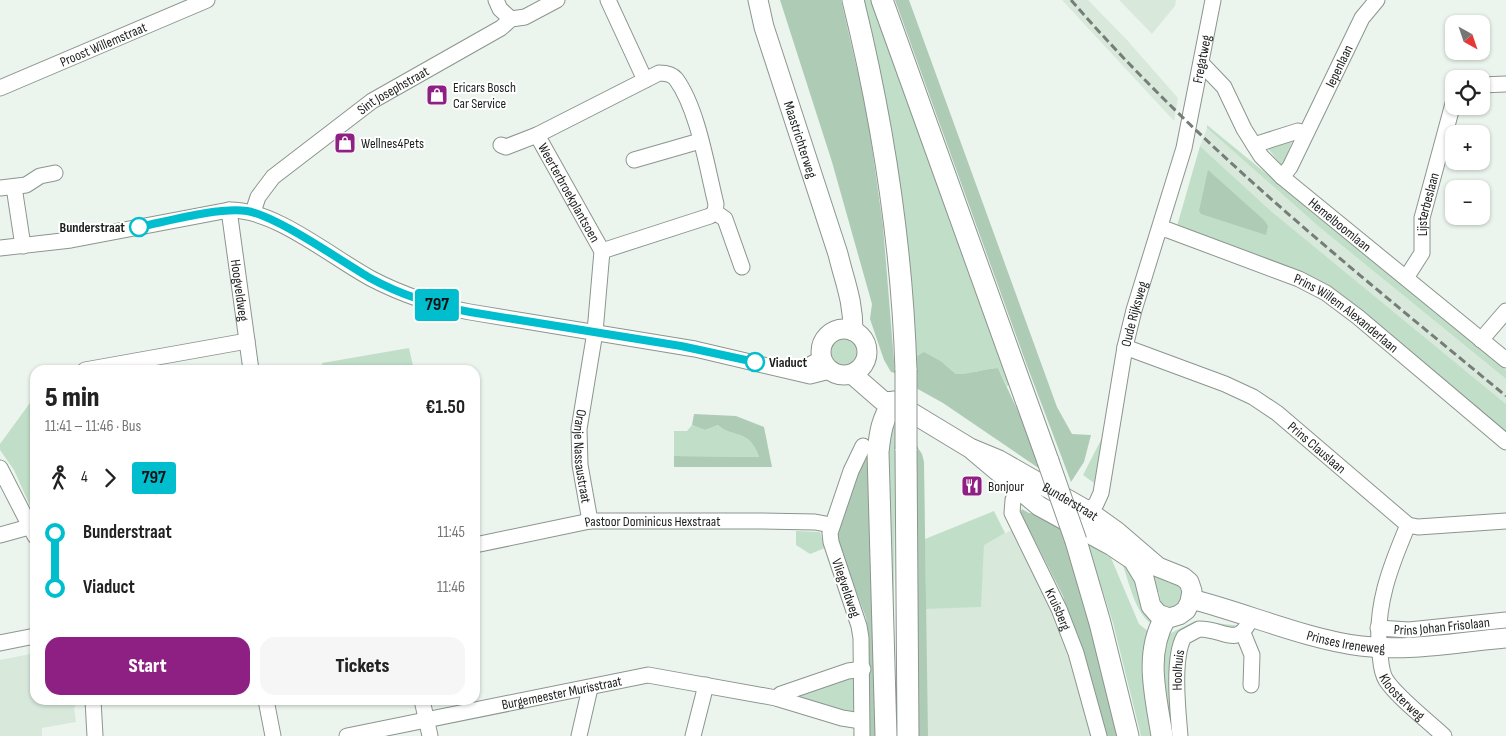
<!DOCTYPE html>
<html lang="en">
<head>
<meta charset="utf-8">
<style>
  :root { --surface:#fff; --page:#f6f6f6; --text:#222; --muted:#767676; --accent:#8e2083 }
  body { margin:0; font-family:"Sofia Sans Condensed",sans-serif; background:var(--page); color:var(--text); height:100vh; display:flex; flex-direction:column; font-size:19px; white-space:nowrap }
  * { box-sizing:border-box; margin:0 }
  p { font-size:16px; color:var(--muted) }
  .icon { flex:none; width:28px; height:28px; fill:none; stroke:currentColor; stroke-width:2; stroke-linecap:round; stroke-linejoin:round }
  .map { position:relative; flex:1; overflow:hidden }
  .panel { position:absolute; left:30px; top:365px; width:450px; height:340px; display:flex; flex-direction:column; background:var(--surface); border-radius:15px; box-shadow:0 1px 4px #0004 }
  .panel>* { flex:none }
  .badge { padding:0 10px; border-radius:4px; font-size:18px; line-height:32px }
  .needle { width:32px; rotate:140deg }
  .tools { position:absolute; left:1445px; top:15px; display:grid; gap:10px }
  .tools a { display:grid; place-items:center; width:45px; height:45px; border-radius:10px; background:var(--surface); box-shadow:0 1px 4px #0004; font-size:25px }
  .map>.badge { position:absolute; translate:-50% -50%; box-shadow:0 0 0 2px #fff }
  .legs { display:flex; align-items:center; gap:8px; height:55px; padding:0 15px; font-size:16px }
  .legs p { margin-inline-start:auto }
  .summary { display:flex; align-items:center; justify-content:space-between; height:85px; padding:0 15px }
  h1 { font-size:28px; font-weight:800; line-height:38px }
  .primary-button { display:flex; gap:10px; margin-top:auto; padding:10px 15px }
  .primary-button a { flex:1; height:58px; border-radius:15px; background:var(--accent); color:#fff; font-size:20px; font-weight:800; line-height:58px; text-align:center }
  .primary-button a+a { background:var(--page); color:var(--text) }
  ul { padding:0 15px; list-style:none }
  li { display:flex; align-items:center; gap:18px; height:55px; font-size:19px }
  li i { display:grid; place-items:center; width:8px; height:100%; margin:0 6px; background:currentColor }
  li i::after { content:''; width:12px; height:12px; margin:-6px; border:4px solid; border-radius:50%; background:var(--surface) }
  li p { margin-inline-start:auto }
  li:first-child i { background:linear-gradient(#0000 50%,currentColor 0) }
  li:last-child i { background:linear-gradient(currentColor 50%,#0000 0) }
  .map>svg:first-child { display:block }
  .built { fill:#d8e9dc }
  .green { fill:#c1dfc8 }
  .forest { fill:#aeccb5 }
  .lines { fill:none; stroke-linecap:round; stroke-linejoin:round }
  .minor-casing { stroke:#8c958e; stroke-width:17 }
  .major-casing { stroke:#8c958e; stroke-width:21 }
  .highway-casing { stroke:#8c958e; stroke-width:23 }
  .minor { stroke:#fff; stroke-width:15 }
  .major { stroke:#fff; stroke-width:19 }
  .highway { stroke:#fff; stroke-width:21 }
  .rail { stroke:#767d78; stroke-width:3; stroke-dasharray:8 4; stroke-linecap:butt }
  .highway-bridge-casing { stroke:#8c958e; stroke-width:23; stroke-linecap:butt }
  .highway-bridge { stroke:#fff; stroke-width:21 }
  .line-1-casing { stroke:#fff; stroke-width:11 }
  .line-1 { stroke:#00becd; stroke-width:8 }
  .stop-1-dot { fill:#fff; stroke:#00becd; stroke-width:2.5 }
  .labels { text-anchor:middle; dominant-baseline:central; stroke-width:4; stroke-linejoin:round; paint-order:stroke }
  .street-label { font-size:14px; fill:#1b1f1c; stroke:#fff }
  .poi-label { font-size:14px; fill:#1b1f1c; stroke:#fff; text-anchor:start }
  .stop-label { font-size:14px; font-weight:bold; fill:#1b1f1c; stroke:#fff; text-anchor:end }
</style>
</head>
<body>
<div class="map">
<svg width="1506" height="736" viewBox="0 0 1506 736">
  <rect width="100%" height="100%" fill="#ebf5ed"/>
  <path class="built" d="M 1062,0 L 1088,0 L 1127,40 L 1178,98 L 1174,121 Z
    M 1119,0 L 1176,0 L 1175,6 L 1152,34 Z
    M 1207,128 L 1318,226 L 1506,379 L 1506,404 L 1271,211 L 1200,146 Z
    M 1012,530 L 1056,611 L 1094,736 L 920,736 L 919,603 L 962,601 L 966,551 Z
    M 35,653 L 35,700 L 80,700 L 74,708 L 76,722 L 42,728 L 42,736 L 0,736 L 0,660 Z"/>
  <path class="green" d="M 862,0 L 873,0 L 1012,384 L 1007,386 L 998,368 C 984,369 971,374 956,374 L 942,362 L 914,358 Z
    M 1207,125 L 1506,370 L 1506,379 L 1318,226 L 1207,128 Z
    M 1294,137 L 1282,166 L 1266,146 Z
    M 1200,146 L 1271,211 L 1506,404 L 1506,433 L 1357,309 L 1177,226 Z
    M830 352a15 15 0 1 1 30 0a15 15 0 1 1-30 0Z
    M 409,348 L 414,370 L 324,370 L 322,363 Z
    M 35,396 L 35,517 L 14,470 L 0,450 L 0,444 Z
    M 888,422 L 896,428 L 893,662 Z
    M 692,425 L 705,430 L 718,425 C 733,439 747,426 759,457 L 674,456 L 674,431 L 687,431 Z
    M 1102,438 L 1096,478 L 1094,483 L 1083,475 Z
    M 994,511 L 1005,533 L 984,545 L 981,607 L 926,609 L 925,539 Z
    M 796,531 L 820,532 L 825,548 L 810,554 L 796,545 Z
    M 1087,543 L 1111,558 L 1139,624 L 1154,636 L 1159,736 L 1141,736 L 1113,623 Z
    M 1143,558 L 1167,579 L 1169,583 C 1182,583 1182,591 1181,602 C 1174,607 1168,610 1161,603 L 1159,592 L 1154,590 Z
    M 1127,560 L 1156,627 C 1135,616 1130,584 1122,563 Z
    M 1195,621 L 1242,626 L 1239,630 L 1186,630 L 1174,736 L 1170,736 L 1163,676 L 1166,639 L 1167,635 Z
    M 849,675 L 857,677 L 855,711 L 845,711 L 798,698 L 795,695 Z"/>
  <path class="forest" d="M 780,0 L 841,0 L 867,112 L 883,226 L 895,373 L 891,372 L 884,360 L 870,319 L 872,304 L 832,162 Z
    M 895,0 L 909,0 L 1057,407 L 1072,434 L 1091,435 L 1084,462 L 1071,482 L 1026,363 Z
    M 1208,170 L 1264,220 L 1268,226 L 1266,235 L 1201,214 L 1199,211 Z
    M 924,352 L 942,362 L 956,374 C 971,374 984,369 998,368 L 1028,433 L 1040,469 L 943,403 L 916,388 L 914,358 Z
    M 694,414 L 736,416 L 764,427 L 772,467 L 674,467 L 674,456 L 759,457 C 748,427 733,439 718,425 L 705,430 L 692,425 Z
    M 914,442 L 922,454 L 924,462 L 928,736 L 918,736 Z
    M 874,446 L 882,736 L 868,736 L 869,638 L 866,618 L 834,530 L 859,465 Z
    M 1022,509 L 1029,513 L 1039,514 L 1061,527 L 1091,628 L 1117,736 L 1105,736 L 1063,596 L 1031,533 L 1027,532 L 1019,515 Z"/>
  <g class="lines">
    <g class="minor-casing">
      <g id="minor">
        <path d="M 496,0 L 500,9 L 511,19"/>
        <path d="M 608,0 L 645,80"/>
        <path id="s1" d="M 1202,64 L 1224,87 L 1244,129 L 1261,156 L 1282,177 L 1506,360"/>
        <path d="M 1481,85 L 1506,84"/>
        <path id="s2" d="M 0,88 L 207,0"/>
        <path id="s3" d="M 537,135 L 602,251 L 595,332 L 579,429 L 580,465 L 590,521"/>
        <path d="M 501,145 L 506,147 L 537,135 L 659,73 C 666,73 672,74 676,79 C 698,109 707,168 716,204 L 715,212 L 710,216 L 602,251"/>
        <path d="M 1254,145 L 1298,131 L 1305,134"/>
        <path d="M 634,160 L 700,141"/>
        <path id="s4" d="M 1282,177 L 1290,167 L 1362,18 L 1377,0"/>
        <path d="M 14,187 L 23,246"/>
        <path d="M 0,188 L 26,185 L 40,176 L 55,173"/>
        <path id="s5" d="M 229,210 L 251,370"/>
        <path id="s6" d="M 253,212 L 258,197 L 273,177 L 372,101 L 501,28 L 511,19 L 525,17 L 557,0"/>
        <path d="M 715,212 L 725,219 L 742,267"/>
        <path id="s7" d="M 1160,229 L 1168,230 L 1299,279 L 1326,293 L 1358,317 L 1506,442"/>
        <path d="M 0,248 L 71,240 L 229,210 C 275,209 331,257 372,279 C 403,295 436,306 470,312 L 695,349 L 810,376 L 830,371"/>
        <path id="s8" d="M 1406,278 L 1422,253 L 1422,218 L 1454,100"/>
        <path d="M 1481,340 L 1506,311"/>
        <path id="s9" d="M 1125,347 L 1225,384 L 1253,397 L 1277,413 L 1408,525 L 1418,527 L 1506,521"/>
        <path d="M 85,370 L 247,341"/>
        <path d="M 797,372 L 822,358"/>
        <path d="M 0,468 L 35,536"/>
        <path id="s10" d="M 1021,491 L 1013,500 L 1012,513 L 1059,609 L 1076,653 L 1099,736"/>
        <path id="s11" d="M 1088,511 L 1096,504 L 1101,493 L 1125,347 L 1134,310 L 1184,148 L 1213,0"/>
        <path id="s12" d="M 1408,525 C 1390,567 1374,608 1380,654 C 1381,663 1381,672 1386,680 C 1397,697 1428,721 1444,736"/>
        <path d="M 0,535 L 29,527"/>
        <path id="s13" d="M 475,545 L 590,521 L 759,521 L 815,522 L 831,525"/>
        <path id="s14" d="M 1378,628 L 1409,630 L 1506,620"/>
        <path d="M 1243,633 L 1252,655 L 1251,685"/>
        <path d="M 0,643 L 35,636"/>
        <path d="M 776,698 L 781,694 L 848,671 L 863,669"/>
        <path d="M 93,700 L 95,736"/>
        <path d="M 266,700 L 273,736"/>
        <path d="M 422,700 L 430,736"/>
        <path id="s15" d="M 347,736 L 648,675 L 776,698 L 842,718 L 861,721"/>
        <path d="M 579,736 L 590,688"/>
        <path d="M 693,736 L 706,685"/>
        <path d="M 862,736 L 861,638 L 859,626 L 831,542 L 830,533 L 851,471 L 863,446"/>
        <path id="s16" d="M 1180,736 C 1178,712 1172,658 1184,637 L 1199,629 C 1226,629 1238,650 1252,616"/>
      </g>
    </g>
    <g class="major-casing">
      <g id="major">
        <path id="s17" d="M 758,0 L 764,27 L 838,254 C 845,283 853,300 853,331"/>
        <circle cx="844" cy="352" r="23"/>
        <path id="s18" d="M 852,374 L 883,401 L 894,402 L 970,448 L 999,460 L 1088,511 L 1116,531 L 1158,567 L 1183,577 L 1189,582 L 1192,591 L 1190,602 L 1186,610 L 1179,615 L 1169,618 L 1158,614 L 1151,606 L 1144,578 L 1133,560 L 1112,546 L 1039,506 L 970,448"/>
        <path id="s19" d="M 1191,599 C 1246,613 1306,639 1361,646 C 1408,652 1459,642 1506,638"/>
      </g>
    </g>
    <g class="highway-casing">
      <path id="highway" d="M 853,0 C 883,122 902,245 906,370
        M 882,0 L 1048,461
        M 906,449 L 908,736
        M 1076,541 L 1100,623 L 1128,736
        M 886,736 L 878,452 C 880,433 882,418 894,402
        M 1162,736 C 1156,696 1144,655 1165,618"/>
    </g>
    <use href="#minor" class="minor"/>
    <use href="#major" class="major"/>
    <use href="#highway" class="highway"/>
    <path class="rail" d="M 1071,0 C 1200,149 1355,271 1506,396"/>
    <g class="highway-bridge-casing">
      <path id="highway-bridge" d="M 906,449 L 906,370
        M 1048,461 L 1076,541"/>
    </g>
    <use href="#highway-bridge" class="highway-bridge"/>
  </g>
  <g class="lines">
    <g class="line-1-casing">
      <path id="line-1" d="M 139,227 C 169,221 218,207 247,211 C 277,216 341,261 370,278 C 401,295 436,306 470,312 L 681,346 L 755,362"/>
    </g>
    <use href="#line-1" class="line-1"/>
  </g>
  <defs>
    <g id="shop-square" transform="scale(1.125)"><rect x="-9" y="-9" width="18" height="18" rx="4" fill="#8e2083" stroke="#fff"/><path d="M-5-2.5h2.3a2.7 3.5 0 0 1 5.4 0H5L5.5 6h-11ZM-1.5-2.5h3a1.5 2.3 0 0 0-3 0Z" fill="#fff"/></g>
    <g id="restaurant-square" transform="scale(1.125)"><rect x="-9" y="-9" width="18" height="18" rx="4" fill="#8e2083" stroke="#fff"/><path d="M-5-6h1v4h1v-4h1v4h1v-4h1v5L-1.5 .5V6h-2V.5L-5-1ZM5-6V6H3V1.5H1.5Q1.5-4 5-6Z" fill="#fff"/></g>
  </defs>
  <g fill-rule="evenodd">
    <use href="#shop-square" x="437" y="95"/>
    <use href="#shop-square" x="345" y="143"/>
    <use href="#restaurant-square" x="972" y="486"/>
  </g>
  <g class="stop-1-dot">
    <circle cx="139" cy="227" r="9"/>
    <circle cx="755" cy="362" r="9"/>
  </g>
  <g class="labels">
    <g class="street-label">
      <text stroke="none"><textPath href="#s2" startOffset="112">Proost Willemstraat</textPath></text>
      <text stroke="none"><textPath href="#s11" startOffset="469">Fregatweg</textPath></text>
      <text stroke="none"><textPath href="#s4" startOffset="125">Iepenlaan</textPath></text>
      <text stroke="none"><textPath href="#s6" startOffset="189">Sint Josephstraat</textPath></text>
      <text stroke="none"><textPath href="#s17" startOffset="146">Maastrichterweg</textPath></text>
      <text stroke="none"><textPath href="#s3" startOffset="66">Weerterbroekplantsoen</textPath></text>
      <text stroke="none"><textPath href="#s8" startOffset="79">Lijsterbeslaan</textPath></text>
      <text stroke="none"><textPath href="#s1" startOffset="215">Hemelboomlaan</textPath></text>
      <text stroke="none"><textPath href="#s5" startOffset="81">Hoogveldweg</textPath></text>
      <text stroke="none"><textPath href="#s11" startOffset="205">Oude Rijksweg</textPath></text>
      <text stroke="none"><textPath href="#s7" startOffset="206">Prins Willem Alexanderlaan</textPath></text>
      <text stroke="none"><textPath href="#s9" startOffset="219">Prins Clauslaan</textPath></text>
      <text stroke="none"><textPath href="#s3" startOffset="340">Oranje Nassaustraat</textPath></text>
      <text stroke="none"><textPath href="#s18" startOffset="255">Bunderstraat</textPath></text>
      <text stroke="none"><textPath href="#s13" startOffset="180">Pastoor Dominicus Hexstraat</textPath></text>
      <text transform="translate(846 588) rotate(71)">Vliegveldweg</text>
      <text stroke="none"><textPath href="#s10" startOffset="132">Kruisberg</textPath></text>
      <text stroke="none"><textPath href="#s14" startOffset="64">Prins Johan Frisolaan</textPath></text>
      <text stroke="none"><textPath href="#s19" startOffset="161">Prinses Ireneweg</textPath></text>
      <text stroke="none"><textPath href="#s16" startOffset="66">Hoolhuis</textPath></text>
      <text stroke="none"><textPath href="#s15" startOffset="219">Burgemeester Murisstraat</textPath></text>
      <text stroke="none"><textPath href="#s12" startOffset="184">Kloosterweg</textPath></text>
    </g>
    <g class="poi-label">
      <text x="453" y="87">Ericars Bosch<tspan x="453" dy="16">Car Service</tspan></text>
      <text x="361" y="143">Wellnes4Pets</text>
      <text x="988" y="486">Bonjour</text>
    </g>
    <g class="stop-label">
      <text x="125" y="227">Bunderstraat</text>
      <text x="769" y="362" text-anchor="start">Viaduct</text>
    </g>
  </g>
</svg>
<div class="tools">
<a><svg class="needle" viewBox="-14 -14 28 28"><path d="M0-13l5 13h-10z" fill="#e53935"/><path d="M0 13l5-13h-10z" fill="#767676"/></svg></a>
<a><svg class="icon" aria-label="locate" viewBox="0 0 24 24"><circle cx="12" cy="12" r="6"/><path d="M12 2v4M12 18v4M2 12h4M18 12h4"/></svg></a>
<a>+</a>
<a>−</a>
</div>
<b class="badge" style="left:437px;top:305px;background:#00becd;color:#111">797</b>
<section class="panel">
<div class="summary"><div><h1>5 min</h1><p>11:41 – 11:46 · Bus</p></div><b>€1.50</b></div>
<div class="legs"><svg class="icon" aria-label="walk" viewBox="0 0 24 24"><circle cx="13" cy="4" r="2"/><path d="M13 8l-2 6 4 7M11 14l-3 7M7 12l3-4h3l4 4"/></svg>4<svg class="icon" aria-label="forward" viewBox="0 0 24 24"><path d="M9 5l7 7-7 7"/></svg><b class="badge" style="background:#00becd;color:#111">797</b></div>
<ul>
<li><i style="color:#00becd"></i><b>Bunderstraat</b><p>11:45</p></li>
<li><i style="color:#00becd"></i><b>Viaduct</b><p>11:46</p></li>
</ul>
<div class="primary-button"><a>Start</a><a>Tickets</a></div>
</section>
</div>
</body>
</html>
